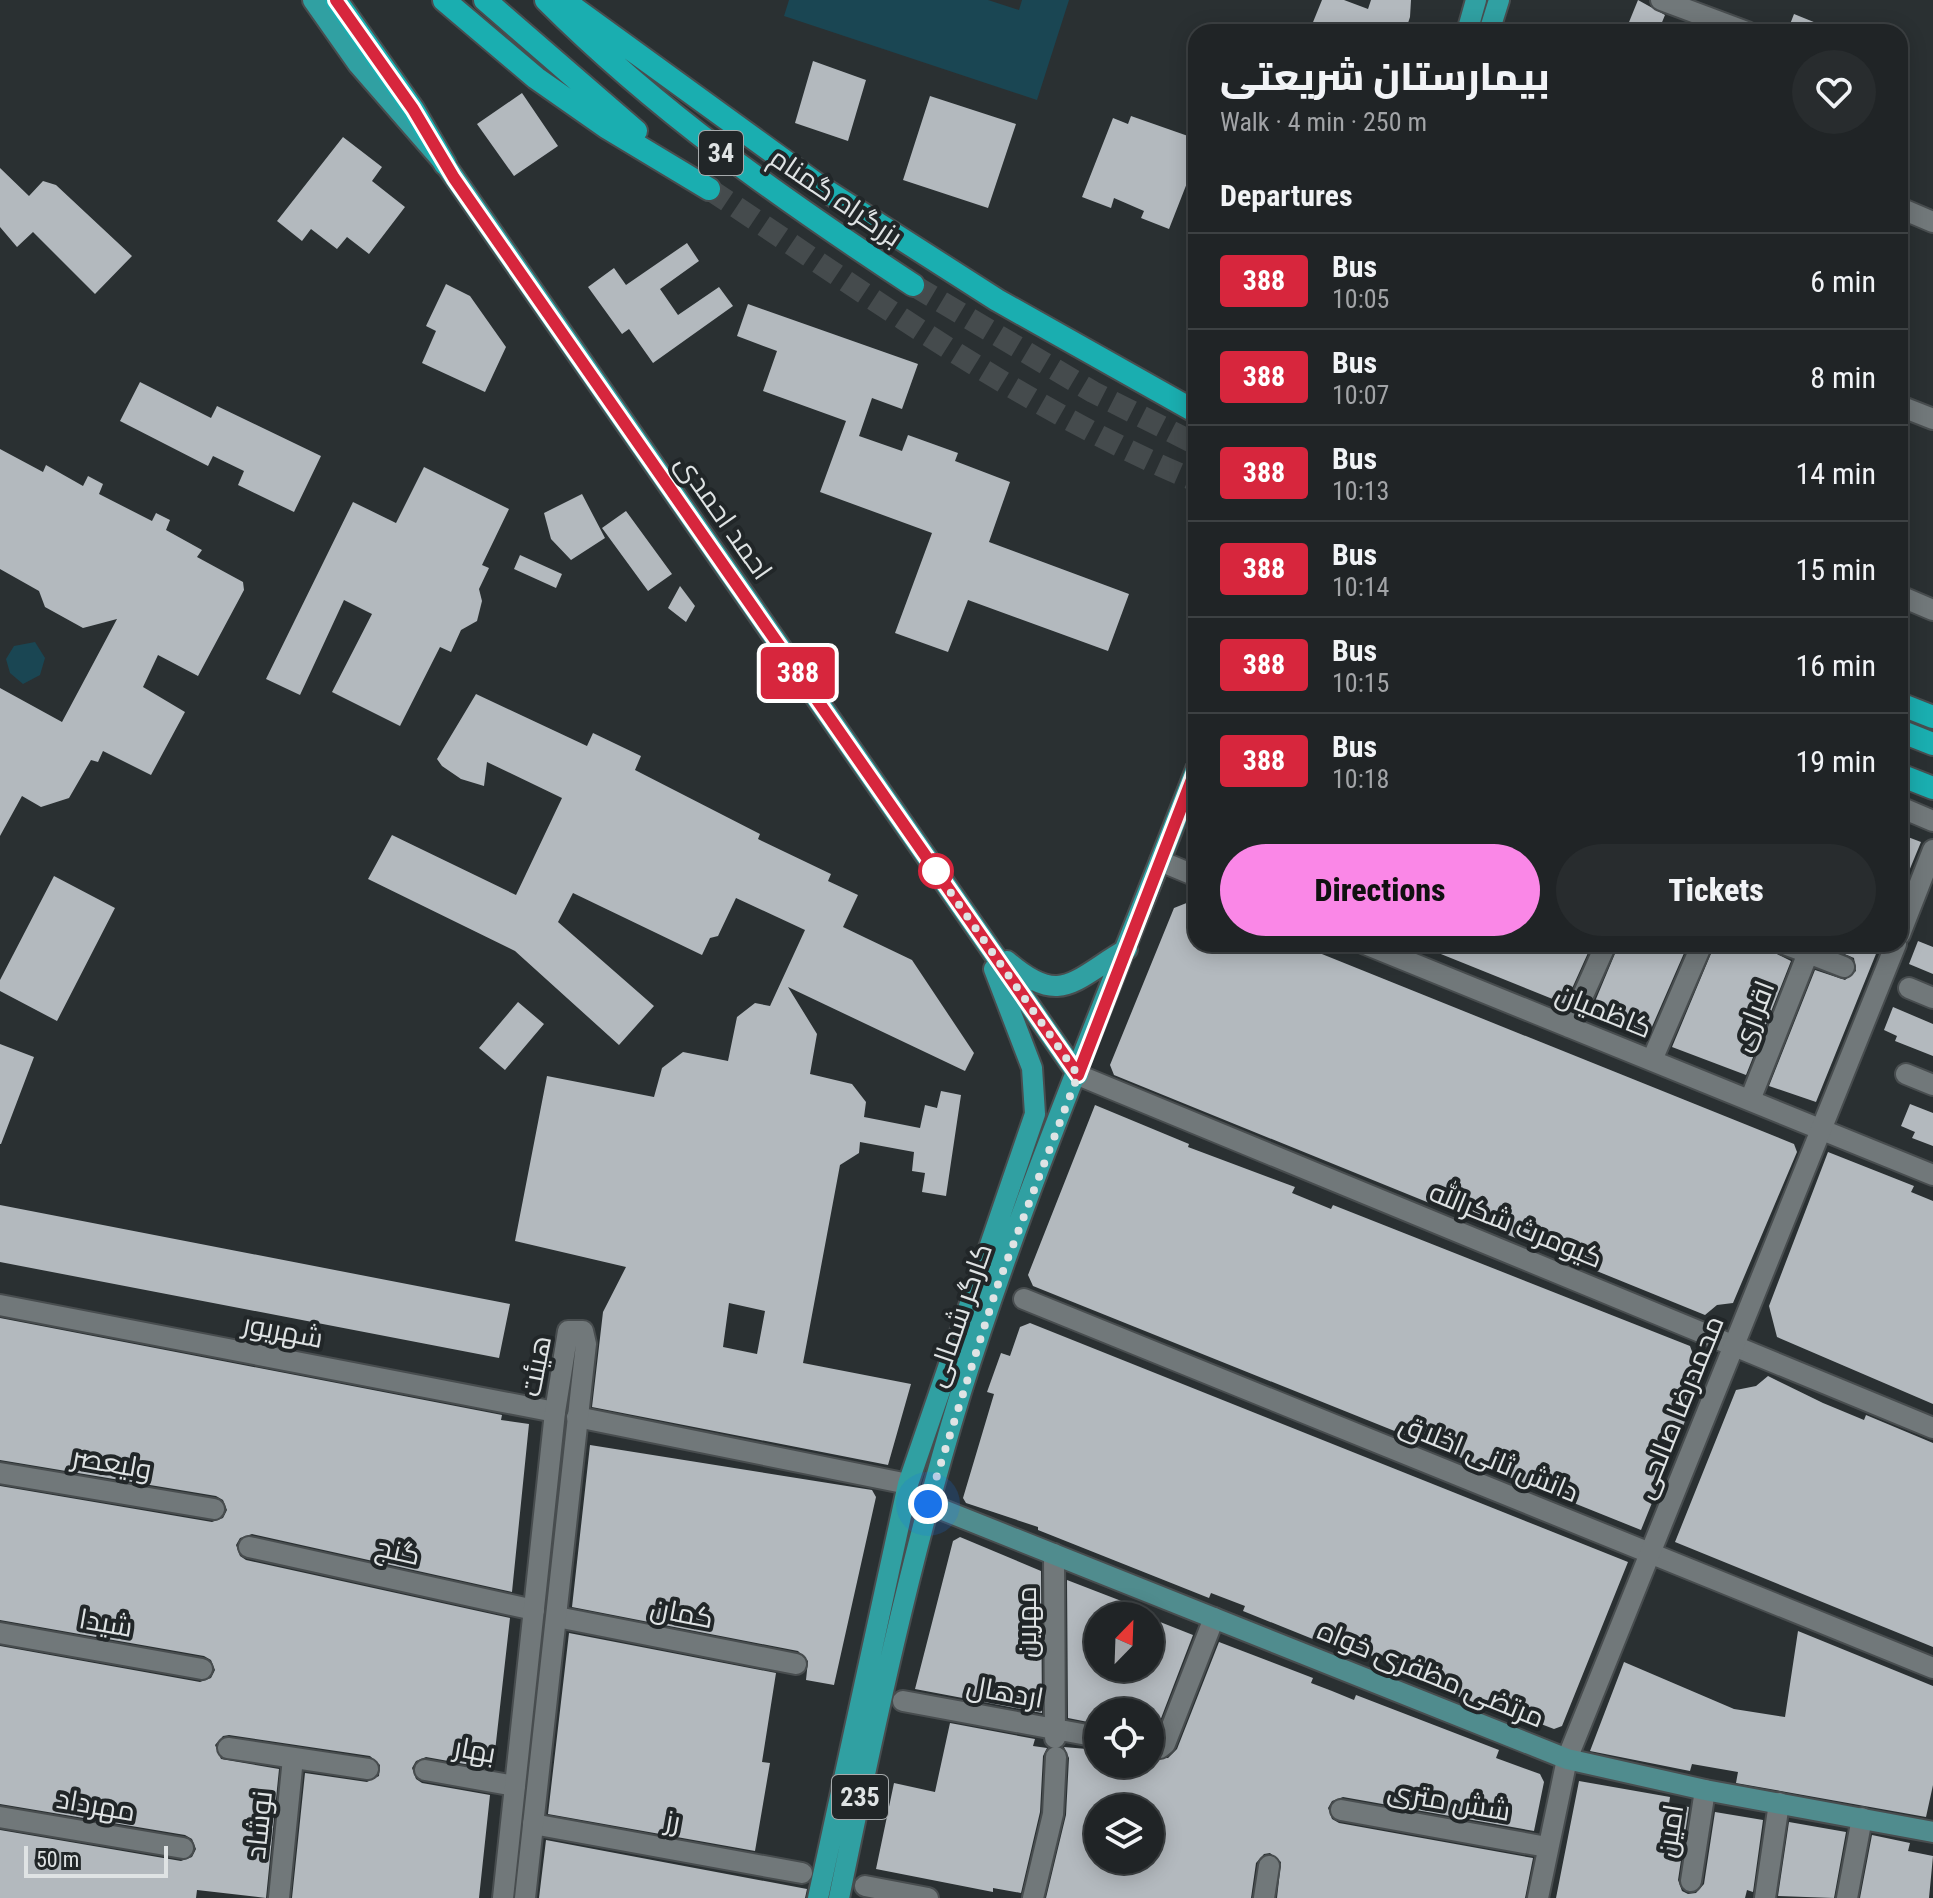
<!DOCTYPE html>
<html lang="en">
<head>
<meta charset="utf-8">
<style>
  :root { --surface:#202426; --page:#282c2e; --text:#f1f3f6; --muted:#a2a4a7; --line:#3d4143; --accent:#fa87e7 }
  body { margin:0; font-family:"Roboto Condensed",Cairo,sans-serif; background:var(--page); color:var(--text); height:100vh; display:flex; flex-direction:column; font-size:30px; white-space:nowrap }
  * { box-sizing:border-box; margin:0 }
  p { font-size:26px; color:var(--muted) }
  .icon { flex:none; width:44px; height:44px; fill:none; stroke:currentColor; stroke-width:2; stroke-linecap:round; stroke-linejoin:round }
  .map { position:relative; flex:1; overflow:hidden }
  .sheet { position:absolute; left:1188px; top:24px; width:720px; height:928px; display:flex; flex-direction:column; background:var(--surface); border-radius:24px; box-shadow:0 4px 20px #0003,0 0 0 2px var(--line) }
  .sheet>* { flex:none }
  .badge { padding:0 16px; border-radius:6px; font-size:28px; line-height:52px }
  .needle { width:52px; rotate:23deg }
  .fabs { position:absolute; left:1084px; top:1602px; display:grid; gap:16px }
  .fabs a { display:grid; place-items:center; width:80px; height:80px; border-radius:50%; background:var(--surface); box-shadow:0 4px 20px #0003,0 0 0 2px var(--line); font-size:40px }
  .scale { position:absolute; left:24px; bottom:20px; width:144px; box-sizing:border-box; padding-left:8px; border:4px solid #dfe3e4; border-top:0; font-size:22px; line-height:28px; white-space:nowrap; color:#dfe3e4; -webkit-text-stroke:6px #212628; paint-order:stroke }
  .you { position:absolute; width:40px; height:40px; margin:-20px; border:6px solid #fff; border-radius:50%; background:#1a73e8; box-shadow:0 0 0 12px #1a73e833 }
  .map>.badge { position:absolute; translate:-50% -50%; box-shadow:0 0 0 4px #fff }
  h2 { padding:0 32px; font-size:30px; line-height:72px }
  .round { display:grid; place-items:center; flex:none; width:84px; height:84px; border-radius:42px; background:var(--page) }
  .summary { display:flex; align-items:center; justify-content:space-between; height:136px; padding:0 32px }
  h1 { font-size:38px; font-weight:800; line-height:60px }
  .action { display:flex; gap:16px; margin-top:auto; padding:16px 32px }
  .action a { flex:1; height:92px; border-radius:48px; background:var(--accent); color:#111; font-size:32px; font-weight:800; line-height:92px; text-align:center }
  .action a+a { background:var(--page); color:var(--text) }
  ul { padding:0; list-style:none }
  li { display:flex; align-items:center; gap:24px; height:96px; padding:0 32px; border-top:2px solid var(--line) }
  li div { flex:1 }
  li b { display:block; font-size:30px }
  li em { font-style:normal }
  li .badge { min-width:88px; font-weight:700; text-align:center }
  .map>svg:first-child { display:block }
  .green { fill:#1a4653 }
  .building { fill:#b3b9be; fill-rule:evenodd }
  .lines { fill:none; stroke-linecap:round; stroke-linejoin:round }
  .trunk-tunnel { stroke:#454b4d; stroke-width:22; stroke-dasharray:22 11; stroke-linecap:butt }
  .minor-casing { stroke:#484d4f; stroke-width:24 }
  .tertiary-casing { stroke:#484d4f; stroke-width:24 }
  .secondary-casing { stroke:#484d4f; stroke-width:24 }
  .primary-casing { stroke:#484d4f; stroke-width:24 }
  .trunk-casing { stroke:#484d4f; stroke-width:26 }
  .minor { stroke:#71787a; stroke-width:20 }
  .tertiary { stroke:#71787a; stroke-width:20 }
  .secondary { stroke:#508c8e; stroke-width:20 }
  .primary { stroke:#30a0a2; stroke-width:20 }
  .trunk { stroke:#1aaeb0; stroke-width:22 }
  .line-casing { stroke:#fff; stroke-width:18 }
  .line { stroke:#d7263d; stroke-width:12 }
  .walk { stroke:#dfe3e4; stroke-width:8; stroke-dasharray:0 14.4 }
  .stop-dot { fill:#fff; stroke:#d7263d; stroke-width:4 }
  .labels { text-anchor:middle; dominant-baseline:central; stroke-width:8; stroke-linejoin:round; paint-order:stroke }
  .shield { fill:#212628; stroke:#a6aaac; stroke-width:2 }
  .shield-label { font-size:26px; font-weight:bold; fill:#dfe3e4 }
  .street-label { font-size:28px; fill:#dfe3e4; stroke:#212628 }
</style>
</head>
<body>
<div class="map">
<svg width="1933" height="1898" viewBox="0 0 1933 1898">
  <rect width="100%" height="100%" fill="#2a3032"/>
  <path class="green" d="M 789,0 L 988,0 L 1019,10 L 1022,0 L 1069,0 L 1037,100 L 784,16 Z
    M 35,642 L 45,658 L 40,675 L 23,684 L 10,673 L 6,659 L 14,646 Z"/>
  <path class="building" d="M 1322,0 L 1344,0 L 1368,9 L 1371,0 L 1411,0 L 1410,17 L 1405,32 L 1309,32 Z
    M 1638,0 L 1665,15 L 1658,32 L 1625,32 Z
    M 1794,14 L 1836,31 L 1836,32 L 1787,32 Z
    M 813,61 L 866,80 L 848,141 L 795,123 Z
    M 522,93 L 558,146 L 514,176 L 477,124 Z
    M 930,96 L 1016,124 L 988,208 L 903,180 Z
    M 1131,116 L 1188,136 L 1186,143 L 1196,147 L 1196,160 L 1169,229 L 1141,218 L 1144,211 L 1114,198 L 1111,208 L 1082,197 L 1113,118 L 1128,124 Z
    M 343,137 L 382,167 L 372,181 L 405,207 L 369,254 L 347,237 L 337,249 L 311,229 L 302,241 L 277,221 Z
    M 0,168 L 29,196 L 43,181 L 56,185 L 132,256 L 95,294 L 33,232 L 17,247 L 0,227 Z
    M 687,243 L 699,261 L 660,289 L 678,315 L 719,287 L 733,306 L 653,363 L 629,329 L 622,334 L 588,287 L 614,268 L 626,285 Z
    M 446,284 L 470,296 L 506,347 L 485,392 L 422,363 L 436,331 L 426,326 Z
    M 748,304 L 918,364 L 902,409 L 872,398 L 859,436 L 902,451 L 908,435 L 958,453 L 955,461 L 1010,482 L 989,542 L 1129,594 L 1108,651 L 968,600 L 948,652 L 895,633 L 932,533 L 820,492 L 846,421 L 763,391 L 777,351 L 737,336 Z
    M 140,382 L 211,418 L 217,406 L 321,456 L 294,512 L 238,485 L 244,471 L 213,456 L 208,466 L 120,421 Z
    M 0,449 L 43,472 L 46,465 L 83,486 L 88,476 L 103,484 L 99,494 L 152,521 L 156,513 L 170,520 L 166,530 L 202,550 L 197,557 L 243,582 L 244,590 L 198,676 L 158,655 L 143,687 L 185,712 L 151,775 L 103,751 L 98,762 L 91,760 L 69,798 L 41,807 L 22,796 L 0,836 L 0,688 L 62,722 L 117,619 L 83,628 L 45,607 L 39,591 L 0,569 Z
    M 424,467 L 509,509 L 482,565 L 489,568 L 479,589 L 482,601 L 477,621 L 461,630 L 451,652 L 440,647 L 400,726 L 332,692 L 372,614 L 344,600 L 300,695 L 266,679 L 353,502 L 396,523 Z
    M 582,494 L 605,538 L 571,560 L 551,539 L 544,513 Z
    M 626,511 L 672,574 L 648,591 L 602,528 Z
    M 520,555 L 562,574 L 556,588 L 514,569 Z
    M 680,586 L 695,606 L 686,622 L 668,608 Z
    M 476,694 L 587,746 L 593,733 L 641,756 L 635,770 L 760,834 L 758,839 L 831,874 L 828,881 L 858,895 L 843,927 L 912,960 L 974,1053 L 965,1071 L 788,987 L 817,1034 L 810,1074 L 852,1084 L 866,1102 L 864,1117 L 920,1128 L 925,1105 L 937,1108 L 941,1091 L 961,1095 L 946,1196 L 922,1192 L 925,1173 L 912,1171 L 914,1152 L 860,1142 L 859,1153 L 840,1165 L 803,1363 L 911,1384 L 888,1465 L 592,1407 L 603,1312 L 626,1267 L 515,1241 L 547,1076 L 654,1097 L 662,1068 L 683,1052 L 728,1061 L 737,1017 L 755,1003 L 770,1006 L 805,930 L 736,898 L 718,936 L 710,938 L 702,955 L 573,893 L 558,922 L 654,1006 L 619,1045 L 515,951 L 368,879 L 392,835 L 516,895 L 562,798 L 487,762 L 484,786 L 461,779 L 442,766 L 437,759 ZM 729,1303 L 765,1311 L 757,1354 L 723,1347 Z
    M 1900,834 L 1921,842 L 1900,893 Z
    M 54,876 L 115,908 L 57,1021 L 0,991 L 0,980 Z
    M 1189,902 L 1196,905 L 1196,944 L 1297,944 L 1794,1144 L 1797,1152 L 1733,1303 L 1717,1305 L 1705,1315 L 1114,1075 L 1110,1065 L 1174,908 Z
    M 1918,941 L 1933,947 L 1933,974 L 1909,964 Z
    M 1416,944 L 1592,944 L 1565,1004 Z
    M 1619,944 L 1688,944 L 1648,1036 L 1592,1015 L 1591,1011 Z
    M 1715,944 L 1771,944 L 1775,953 L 1791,961 L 1746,1075 L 1672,1047 Z
    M 1821,944 L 1880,944 L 1816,1102 L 1769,1086 L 1815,970 L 1845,980 L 1856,971 L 1854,958 Z
    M 518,1002 L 544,1024 L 505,1070 L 479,1048 Z
    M 1893,1007 L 1933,1024 L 1933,1056 L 1895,1041 L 1897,1036 L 1884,1030 Z
    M 0,1044 L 34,1057 L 1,1144 L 0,1144 Z
    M 1910,1104 L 1933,1113 L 1933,1146 L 1912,1138 L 1915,1132 L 1901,1126 Z
    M 1095,1105 L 1189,1144 L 1188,1147 L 1295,1187 L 1292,1193 L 1331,1209 L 1333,1205 L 1690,1346 L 1702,1379 L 1641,1530 L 1033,1286 L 1028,1275 Z
    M 1828,1152 L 1914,1186 L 1911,1192 L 1933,1201 L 1933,1404 L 1777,1337 L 1769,1306 Z
    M 0,1205 L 510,1304 L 499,1358 L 0,1262 Z
    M 0,1318 L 502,1415 L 501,1420 L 529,1424 L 512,1592 L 252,1534 L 240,1538 L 236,1545 L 240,1556 L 246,1560 L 510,1618 L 493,1769 L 426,1757 L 416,1761 L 412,1768 L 416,1779 L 422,1783 L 490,1795 L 479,1898 L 292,1898 L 305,1773 L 367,1782 L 379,1776 L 380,1765 L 370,1756 L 229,1735 L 223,1736 L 215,1745 L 221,1759 L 279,1769 L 266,1898 L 197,1890 L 196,1898 L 0,1898 L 0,1830 L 181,1861 L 192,1857 L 196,1849 L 192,1839 L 185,1835 L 0,1804 L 0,1646 L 200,1682 L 211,1678 L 215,1670 L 211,1660 L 204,1656 L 0,1620 L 0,1486 L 212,1522 L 223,1518 L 227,1510 L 223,1500 L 216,1496 L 0,1460 Z
    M 1030,1323 L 1628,1562 L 1562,1726 L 1554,1729 L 1520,1716 L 1518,1720 L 1505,1715 L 1432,1686 L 1434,1680 L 1352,1648 L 1350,1654 L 1243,1611 L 1245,1606 L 1211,1593 L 1209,1598 L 1038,1530 L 1038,1527 L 966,1503 L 963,1498 L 994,1394 L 987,1392 L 1001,1353 L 1010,1356 L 1020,1327 Z
    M 1768,1376 L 1823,1403 L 1864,1420 L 1866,1415 L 1933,1443 L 1933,1647 L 1675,1542 L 1736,1390 L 1756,1386 Z
    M 590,1445 L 872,1490 L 876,1497 L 834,1685 L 806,1680 L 808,1661 L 798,1651 L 572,1607 Z
    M 960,1537 L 1041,1571 L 1042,1713 L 915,1689 L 953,1541 Z
    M 1067,1580 L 1124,1602 L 1145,1616 L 1098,1616 L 1098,1668 L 1150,1668 L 1150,1618 L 1193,1635 L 1155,1734 L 1150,1733 L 1150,1712 L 1098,1712 L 1098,1724 L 1068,1718 Z
    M 1798,1631 L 1933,1686 L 1933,1785 L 1926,1817 L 1736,1783 L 1738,1772 L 1692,1764 L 1690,1771 L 1590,1751 L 1624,1662 L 1734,1709 L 1785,1717 Z
    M 569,1633 L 776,1673 L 762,1762 L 770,1763 L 755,1851 L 548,1814 Z
    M 1219,1642 L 1313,1678 L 1311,1683 L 1332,1691 L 1354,1700 L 1356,1695 L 1499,1750 L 1496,1758 L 1540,1774 L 1544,1782 L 1534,1831 L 1343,1797 L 1332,1801 L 1328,1808 L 1332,1819 L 1339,1823 L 1533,1858 L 1525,1898 L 1277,1898 L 1281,1862 L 1270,1853 L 1264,1854 L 1256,1863 L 1251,1898 L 1046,1898 L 1066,1815 L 1069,1758 L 1064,1747 L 1098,1750 L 1098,1764 L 1150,1764 L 1150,1759 L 1168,1758 L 1177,1749 ZM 1098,1808 L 1150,1808 L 1150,1860 L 1098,1860 Z
    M 950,1723 L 1035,1739 L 1033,1746 L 1047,1748 L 1043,1756 L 1040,1812 L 1021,1893 L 993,1888 L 993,1892 L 876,1869 L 894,1783 L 935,1792 Z
    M 1579,1781 L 1670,1797 L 1669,1804 L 1689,1807 L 1678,1880 L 1682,1891 L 1688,1894 L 1696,1893 L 1704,1884 L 1715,1812 L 1763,1820 L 1753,1892 L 1747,1890 L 1745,1898 L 1556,1898 Z
    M 1789,1822 L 1846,1832 L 1834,1898 L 1778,1896 Z
    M 1872,1835 L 1910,1843 L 1908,1851 L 1933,1856 L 1929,1898 L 1860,1898 Z
    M 546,1840 L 807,1889 L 805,1898 L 539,1898 Z"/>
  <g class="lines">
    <path class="trunk-tunnel" d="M 709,189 C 866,293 1021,408 1196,481
      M 913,285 L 1093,392 L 1196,444"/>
    <g class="minor-casing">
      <path id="minor" d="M 1661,0 L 1747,32
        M 1900,208 L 1933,222
        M 1900,406 L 1933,419
        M 1900,596 L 1933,610
        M 1160,861 L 1196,876
        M 1365,944 L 1933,1175
        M 1808,953 L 1844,967
        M 1909,988 L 1933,998
        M 1569,1027 L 1606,944
        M 1652,1060 L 1702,944
        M 1906,1074 L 1933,1085
        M 1078,1075 L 1933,1428
        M 1750,1100 L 1808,953 L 1784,944
        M 1024,1299 L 1933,1668
        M 0,1305 L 555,1412
        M 577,1417 L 908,1484
        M 0,1473 L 214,1509
        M 249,1547 L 534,1610
        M 1054,1554 L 1055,1738
        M 557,1617 L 796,1664
        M 0,1633 L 202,1669
        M 903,1701 L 1098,1737
        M 1150,1746 L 1160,1748 L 1165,1744 L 1214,1618
        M 228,1748 L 368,1769
        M 425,1770 L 515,1786
        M 1341,1810 L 1547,1847
        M 0,1817 L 183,1848
        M 533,1824 L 802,1873
        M 1691,1881 L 1705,1790
        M 865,1886 L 928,1898
        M 279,1898 L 293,1758
        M 1033,1898 L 1053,1814 L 1056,1757
        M 1264,1898 L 1269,1866
        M 1765,1898 L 1779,1803
        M 1847,1898 L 1862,1818"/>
    </g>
    <g class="tertiary-casing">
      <path id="tertiary" d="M 1900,807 L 1933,821
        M 1900,934 L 1933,850
        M 503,1898 L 555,1412 L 568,1331 L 583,1331 L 586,1344 L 525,1898
        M 1538,1898 L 1567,1759 L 1896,944"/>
    </g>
    <g class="secondary-casing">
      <path id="secondary" d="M 928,1504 L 1567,1759 L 1705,1790 L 1933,1832"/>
    </g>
    <g class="primary-casing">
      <path id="primary" d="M 313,0 L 358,64 L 445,164 L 1078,1075
        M 1467,32 L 1476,0
        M 1489,32 L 1499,0
        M 1007,961 C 1061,1008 1073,980 1127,949
        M 818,1898 L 908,1484 L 1035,1114 L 1032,1068 L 994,969
        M 839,1898 C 874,1728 910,1558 961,1392 C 1027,1181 1116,976 1196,769"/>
    </g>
    <g class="trunk-casing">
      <path id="trunk" d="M 336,0 L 413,109 L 445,164
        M 444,0 L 536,78 L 606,127 L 709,189
        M 485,0 L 636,131
        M 546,0 C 657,111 782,199 913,285
        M 563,0 L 822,188 L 997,300 L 1196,412
        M 1900,704 L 1933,717
        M 1900,731 L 1933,744
        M 1900,775 L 1933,788"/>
    </g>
    <use href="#minor" class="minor"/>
    <use href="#tertiary" class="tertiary"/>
    <use href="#secondary" class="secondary"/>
    <use href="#primary" class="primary"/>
    <use href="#trunk" class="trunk"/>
  </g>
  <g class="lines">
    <g class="line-casing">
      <path id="line" d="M 336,0 L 413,109 L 454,178 L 1078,1075 L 1196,769"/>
    </g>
    <use href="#line" class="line"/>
    <path class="walk" d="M 928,1504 L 997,1287 L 1078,1075 L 930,863 L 936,871"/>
  </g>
  <circle class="stop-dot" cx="936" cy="871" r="16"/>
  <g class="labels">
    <g class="shield">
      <rect x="699" y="131" width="44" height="44" rx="6"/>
      <rect x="832" y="1775" width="56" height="44" rx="6"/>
    </g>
    <g class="shield-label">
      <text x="721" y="153">34</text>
      <text x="860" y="1797">235</text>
    </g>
    <g class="street-label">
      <text transform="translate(836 197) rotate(34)">بزرگراه گمنام</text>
      <text transform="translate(724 517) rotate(55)">احمد احمدی</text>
      <text transform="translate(1604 1011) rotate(22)">کاظمیان</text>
      <text transform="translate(1753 1016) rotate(-69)">اقراری</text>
      <text transform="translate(1516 1225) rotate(22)">کیومرث شکرالله</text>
      <text transform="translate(959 1315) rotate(-71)">کارگر شمالی</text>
      <text transform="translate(283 1331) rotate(11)">شهریور</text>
      <text transform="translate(536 1366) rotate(-79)">هیئت</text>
      <text transform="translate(1679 1407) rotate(-68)">محمدرضا صالحی</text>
      <text transform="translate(1489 1458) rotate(22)">دانش ثانی اخلاق</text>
      <text transform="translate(112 1463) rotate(10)">ولیعصر</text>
      <text transform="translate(398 1551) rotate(13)">گنج</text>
      <text transform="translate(682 1613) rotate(11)">کمان</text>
      <text transform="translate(1026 1622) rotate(-90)">مهرین</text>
      <text transform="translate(106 1623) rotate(10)">شیدا</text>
      <text transform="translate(1431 1674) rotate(22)">مرتضی مظفری خواه</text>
      <text transform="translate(1005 1692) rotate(10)">اردهال</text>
      <text transform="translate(475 1750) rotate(10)">بهار</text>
      <text transform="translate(1449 1801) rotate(10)">شش متری</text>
      <text transform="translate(96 1805) rotate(10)">مهرداد</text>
      <text transform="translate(673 1821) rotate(10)">رز</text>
      <text transform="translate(259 1825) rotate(-84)">نوشاد</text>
      <text transform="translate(1670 1831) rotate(-81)">امین</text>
    </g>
  </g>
</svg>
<div class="fabs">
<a><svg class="needle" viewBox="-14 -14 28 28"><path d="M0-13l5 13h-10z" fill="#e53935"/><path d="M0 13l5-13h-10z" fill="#a2a4a7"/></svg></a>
<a><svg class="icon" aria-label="locate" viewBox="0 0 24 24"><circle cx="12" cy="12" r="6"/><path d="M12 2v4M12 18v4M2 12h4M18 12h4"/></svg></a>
<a><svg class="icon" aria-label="layers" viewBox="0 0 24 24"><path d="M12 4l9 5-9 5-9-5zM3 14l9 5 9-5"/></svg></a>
</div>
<div class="scale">50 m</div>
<div class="you" style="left:928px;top:1504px"></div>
<b class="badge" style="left:798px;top:673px;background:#d7263d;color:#fff">388</b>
<section class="sheet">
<div class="summary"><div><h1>بیمارستان شریعتی</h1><p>Walk · 4 min · 250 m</p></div><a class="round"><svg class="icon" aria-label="heart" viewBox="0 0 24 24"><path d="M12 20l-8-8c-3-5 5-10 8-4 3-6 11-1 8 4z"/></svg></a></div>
<h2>Departures</h2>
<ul>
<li><span class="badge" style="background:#d7263d;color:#fff">388</span><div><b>Bus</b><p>10:05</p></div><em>6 min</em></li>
<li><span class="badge" style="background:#d7263d;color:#fff">388</span><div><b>Bus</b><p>10:07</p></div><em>8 min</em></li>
<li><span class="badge" style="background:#d7263d;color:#fff">388</span><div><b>Bus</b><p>10:13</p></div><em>14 min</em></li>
<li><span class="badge" style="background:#d7263d;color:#fff">388</span><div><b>Bus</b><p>10:14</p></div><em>15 min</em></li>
<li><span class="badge" style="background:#d7263d;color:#fff">388</span><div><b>Bus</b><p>10:15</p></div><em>16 min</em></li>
<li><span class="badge" style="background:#d7263d;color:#fff">388</span><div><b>Bus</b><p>10:18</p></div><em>19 min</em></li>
</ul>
<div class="action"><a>Directions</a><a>Tickets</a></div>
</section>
</div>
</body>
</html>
